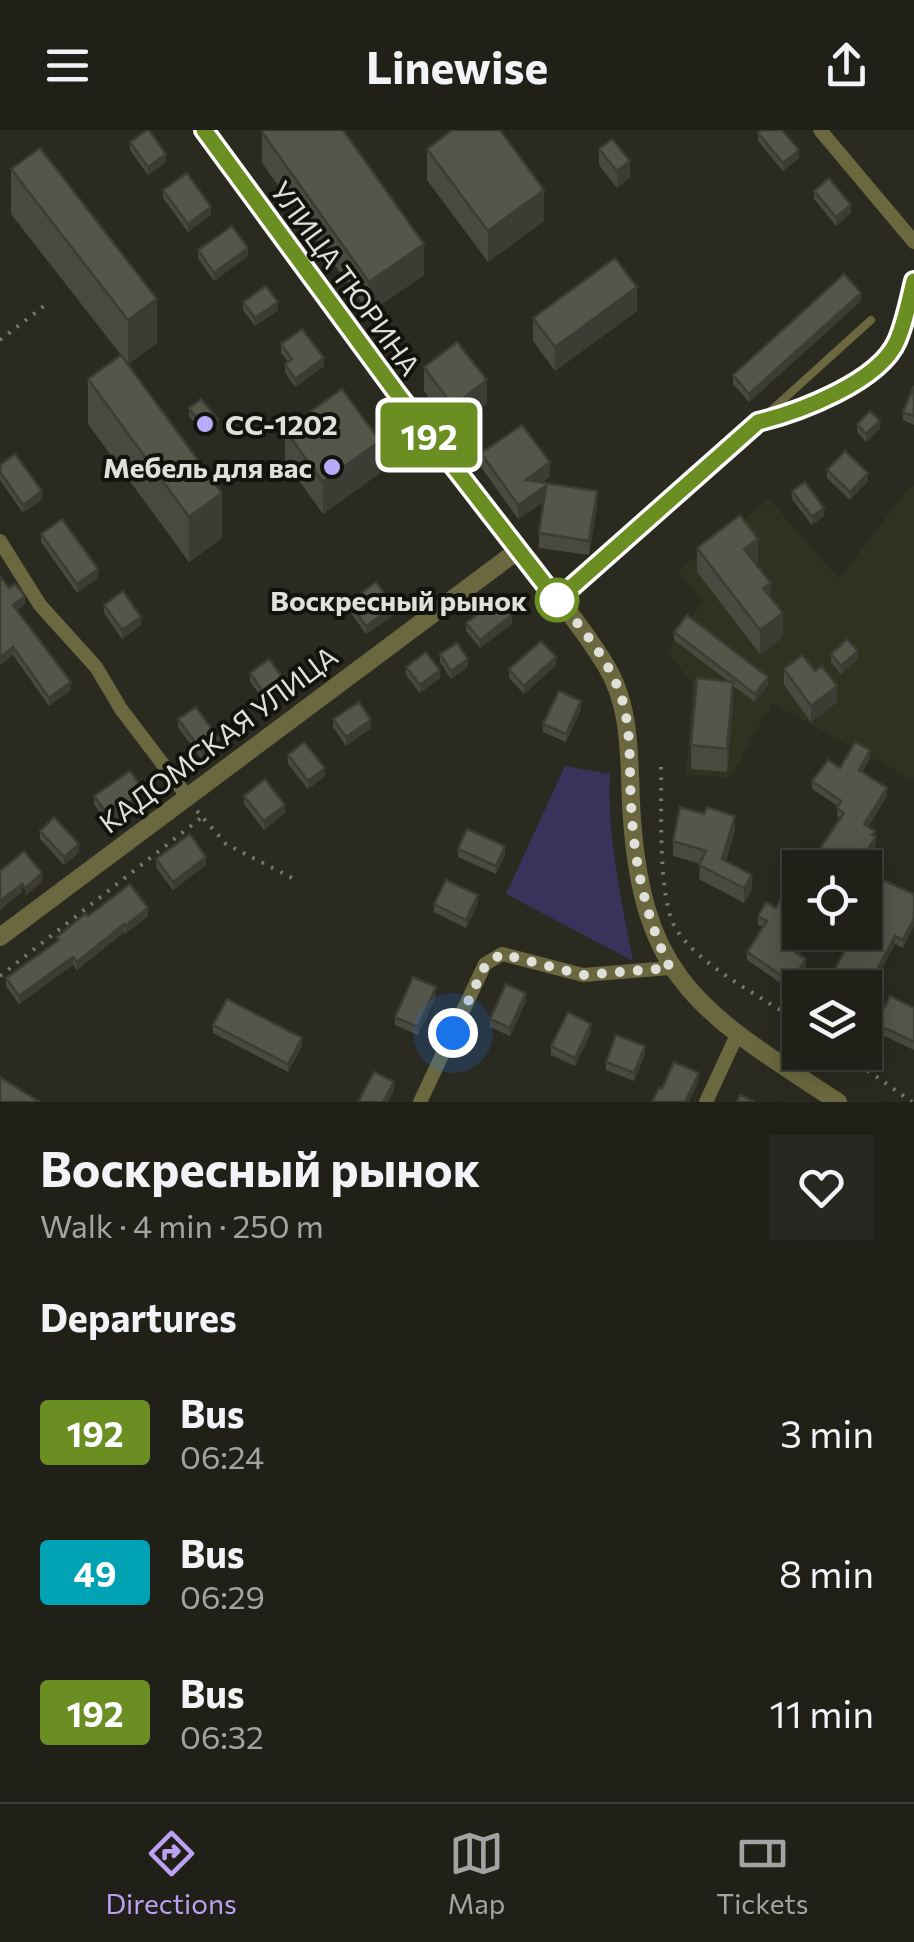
<!DOCTYPE html>
<html lang="en">
<head>
<meta charset="utf-8">
<style>
  :root { --surface:#202019; --page:#282822; --text:#f1f3f6; --muted:#a2a3a2; --line:#3d3e38; --accent:#bca0f2 }
  body { margin:0; font-family:Commissioner,sans-serif; background:var(--page); color:var(--text); height:100vh; display:flex; flex-direction:column; font-size:38px; white-space:nowrap }
  * { box-sizing:border-box; margin:0 }
  p { font-size:32px; color:var(--muted) }
  .icon { flex:none; width:55px; height:55px; fill:none; stroke:currentColor; stroke-width:2; stroke-linecap:round; stroke-linejoin:round }
  .map { position:relative; height:972px; overflow:hidden }
  .side { display:flex; flex-direction:column; background:var(--surface); flex:1 }
  .side>* { flex:none }
  .badge { padding:0 20px; border-radius:8px; font-size:35px; line-height:65px }
  .controls { position:absolute; left:782px; top:720px; display:grid; gap:20px }
  .controls a { display:grid; place-items:center; width:100px; height:100px; border-radius:0px; background:var(--surface); box-shadow:0 5px 25px #0003,0 0 0 2px var(--line); font-size:50px }
  .you { position:absolute; width:50px; height:50px; margin:-25px; border:8px solid #fff; border-radius:50%; background:#1a73e8; box-shadow:0 0 0 15px #1a73e833 }
  .map>.badge { position:absolute; translate:-50% -50%; box-shadow:0 0 0 5px #fff }
  h2 { padding:0 40px; font-size:38px; line-height:90px }
  .round { display:grid; place-items:center; flex:none; width:105px; height:105px; border-radius:0px; background:var(--page) }
  .summary { display:flex; align-items:center; justify-content:space-between; height:170px; padding:0 40px }
  h1 { font-size:48px; font-weight:700; line-height:75px }
  ul { padding:0; list-style:none }
  li { display:flex; align-items:center; gap:30px; height:140px; padding:0 40px }
  li div { flex:1 }
  li b { display:block; font-size:38px }
  li em { font-style:normal }
  li .badge { min-width:110px; font-weight:700; text-align:center }
  header { display:flex; justify-content:space-between; align-items:center; height:130px; padding:0 40px; background:var(--surface); font-size:45px; font-weight:700 }
  .tabs { display:flex; justify-content:space-around; align-items:center; height:140px; border-top:2px solid var(--line); background:var(--surface); font-size:28px; color:var(--muted) }
  .tabs a { display:grid; justify-items:center; gap:5px }
  .tabs .on { color:var(--accent) }
  .map>svg:first-child { display:block }
  .built { fill:#313121 }
  .green { fill:#3a325a }
  .lines { fill:none; stroke-linecap:round; stroke-linejoin:round }
  .path { stroke:#797971; stroke-width:4; stroke-dasharray:2.5 8; stroke-linecap:butt }
  .service { stroke:#6b683f; stroke-width:8 }
  .minor { stroke:#6b683f; stroke-width:14 }
  .tertiary { stroke:#6b683f; stroke-width:18 }
  .wall { fill:#494940 }
  .shaded-wall { fill:#3c3c34 }
  .building { fill:#55554a; stroke:#3c3c34; stroke-width:2.5 }
  .line-casing { stroke:#fff; stroke-width:22 }
  .line { stroke:#6b8e23; stroke-width:15 }
  .walk { stroke:#e0e0da; stroke-width:10; stroke-dasharray:0 18 }
  .poi-dot { fill:#b8abf7; stroke:#13130e; stroke-width:4 }
  .stop-dot { fill:#fff; stroke:#6b8e23; stroke-width:5 }
  .labels { text-anchor:middle; dominant-baseline:central; stroke-width:8; stroke-linejoin:round; paint-order:stroke }
  .street-label { font-size:28px; fill:#e0e0da; stroke:#13130e }
  .poi-label { font-size:28px; font-weight:bold; fill:#e0e0da; stroke:#13130e; text-anchor:start }
  .stop-label { font-size:28px; font-weight:bold; fill:#e0e0da; stroke:#13130e; text-anchor:end }
</style>
</head>
<body>
<header><svg class="icon" aria-label="menu" viewBox="0 0 24 24"><path d="M4 6h16M4 12h16M4 18h16"/></svg>Linewise<svg class="icon" aria-label="share" viewBox="0 0 24 24"><path d="M12 15V3M7 8l5-5 5 5M5 13v7h14v-7"/></svg></header>
<div class="map">
<svg width="914" height="972" viewBox="0 0 914 972">
  <rect width="100%" height="100%" fill="#2b2a21"/>
  <path class="built" d="M 911,355 L 914,357 L 914,651 L 772,573 L 730,648 L 686,644 L 692,553 L 667,521 L 703,471 L 678,441 L 769,369 L 839,449 Z"/>
  <path class="green" d="M 565,636 L 610,644 C 607,708 621,768 633,831 L 506,764 Z"/>
  <g class="lines">
    <path class="path" d="M 0,210 L 48,173
      M 661,637 C 662,675 657,768 676,799 C 700,837 763,867 800,893
      M 197,681 L 226,714 L 294,749
      M 0,846 L 201,688
      M 842,922 L 912,972"/>
    <path class="service" d="M 765,286 L 871,190"/>
    <path class="minor" d="M 820,0 L 914,112
      M 0,411 L 40,475 L 96,537 L 121,579 L 187,666
      M 557,469 L 758,292 C 799,283 879,253 897,212 C 905,193 909,171 914,151
      M 420,972 L 485,834 L 502,824 L 583,845 L 670,838
      M 706,972 L 737,905"/>
    <path class="tertiary" d="M 204,0 C 292,123 383,245 475,366 C 517,422 568,474 605,534 C 631,575 629,626 631,673 C 640,852 700,881 838,972
      M 0,807 L 517,421"/>
  </g>
  <path class="wall" d="M 262,2 L 424,145 L 369,183 L 262,33 Z
    M 758,3 L 799,28 L 783,41 L 758,11 Z
    M 130,12 L 166,32 L 148,45 L 130,20 Z
    M 427,19 L 544,91 L 488,132 L 427,50 Z
    M 599,19 L 630,47 L 617,58 L 599,35 Z
    M 11,39 L 157,213 L 128,234 L 11,84 Z
    M 163,60 L 211,85 L 188,102 L 163,68 Z
    M 814,61 L 851,83 L 836,96 L 814,69 Z
    M 198,120 L 248,126 L 214,151 L 198,128 Z
    M 861,171 L 749,272 L 733,254 L 733,245 Z
    M 243,172 L 278,180 L 255,196 L 243,180 Z
    M 637,181 L 555,241 L 533,211 L 533,188 Z
    M 281,214 L 324,236 L 295,257 L 285,242 L 285,234 L 288,232 L 281,223 Z
    M 424,237 L 487,274 L 453,300 L 424,261 Z
    M 88,249 L 222,408 L 189,432 L 88,294 Z
    M 914,256 L 914,295 L 903,290 L 903,282 Z
    M 189,278 L 218,297 L 205,307 L 189,286 Z
    M 857,294 L 880,299 L 866,312 L 857,302 Z
    M 285,300 L 380,343 L 323,384 L 285,331 Z
    M 481,323 L 550,346 L 542,353 L 597,375 L 589,425 L 539,418 L 539,403 L 544,372 L 518,389 L 481,337 Z
    M 0,335 L 42,369 L 23,383 L 0,350 Z
    M 827,340 L 868,351 L 850,370 L 827,348 Z
    M 792,361 L 824,386 L 812,395 L 792,369 Z
    M 41,404 L 98,448 L 77,463 L 41,412 Z
    M 697,418 L 758,433 L 756,434 L 771,468 L 783,507 L 760,524 L 697,442 Z
    M 0,446 L 25,474 L 17,480 L 71,560 L 49,576 L 13,525 L 0,535 Z
    M 349,472 L 394,485 L 366,504 L 349,480 Z
    M 104,475 L 141,495 L 122,509 L 104,483 Z
    M 466,493 L 512,494 L 480,518 L 466,501 Z
    M 674,502 L 768,555 L 755,572 L 733,556 L 733,576 L 727,642 L 691,639 L 691,615 L 728,551 L 674,510 Z
    M 440,524 L 468,537 L 451,549 L 440,532 Z
    M 831,524 L 858,529 L 841,544 L 831,532 Z
    M 556,535 L 524,564 L 509,548 L 509,539 Z
    M 406,537 L 440,548 L 420,563 L 406,545 Z
    M 784,539 L 837,572 L 811,592 L 784,555 Z
    M 250,543 L 286,560 L 266,574 L 250,551 Z
    M 581,579 L 566,612 L 543,602 L 543,594 Z
    M 178,589 L 219,617 L 202,630 L 178,597 Z
    M 333,589 L 371,598 L 346,616 L 333,597 Z
    M 288,625 L 325,646 L 308,659 L 288,634 Z
    M 870,628 L 862,642 L 887,666 L 868,697 L 875,706 L 876,715 L 861,738 L 852,738 L 816,724 L 840,688 L 837,686 L 838,676 L 812,659 L 812,651 L 840,638 Z
    M 94,666 L 145,670 L 109,695 L 94,674 Z
    M 244,666 L 285,683 L 264,700 L 244,674 Z
    M 735,700 L 726,731 L 752,759 L 744,773 L 699,749 L 700,734 L 673,726 L 673,711 Z
    M 40,701 L 79,722 L 64,735 L 40,709 Z
    M 458,719 L 505,724 L 496,744 L 458,727 Z
    M 156,729 L 206,735 L 173,760 L 156,737 Z
    M 914,764 L 903,818 L 895,814 L 872,857 L 868,855 L 865,860 L 865,858 L 828,858 L 828,853 L 858,804 Z
    M 478,773 L 466,798 L 434,782 L 434,774 Z
    M 88,786 L 148,786 L 125,804 L 124,802 L 77,840 L 73,835 L 19,874 L 6,856 L 6,848 L 57,812 L 57,807 Z
    M 758,786 L 800,802 L 812,802 L 799,825 L 806,837 L 791,860 L 747,830 L 747,822 L 763,797 L 758,795 Z
    M 436,866 L 418,905 L 395,895 L 395,887 Z
    M 526,871 L 510,906 L 490,897 L 490,889 Z
    M 914,878 L 914,920 L 876,902 L 876,894 Z
    M 213,895 L 302,916 L 288,942 L 213,903 Z
    M 591,902 L 575,936 L 551,925 L 551,916 Z
    M 645,924 L 634,951 L 606,940 L 606,932 Z"/>
  <path class="shaded-wall" d="M 799,20 L 799,28 L 783,41 L 783,33 Z
    M 166,24 L 166,32 L 148,45 L 148,37 Z
    M 630,31 L 630,47 L 617,58 L 617,41 Z
    M 544,60 L 544,91 L 488,132 L 488,101 Z
    M 851,75 L 851,83 L 836,96 L 836,87 Z
    M 211,77 L 211,85 L 188,102 L 188,94 Z
    M 424,114 L 424,145 L 369,183 L 369,152 Z
    M 248,118 L 248,126 L 214,151 L 214,143 Z
    M 637,157 L 637,181 L 555,241 L 555,217 Z
    M 861,163 L 861,171 L 749,272 L 749,264 Z
    M 157,169 L 157,213 L 128,234 L 128,190 Z
    M 278,172 L 278,180 L 255,196 L 255,188 Z
    M 324,228 L 324,236 L 295,257 L 295,249 Z
    M 487,250 L 487,274 L 453,300 L 453,276 Z
    M 218,289 L 218,297 L 205,307 L 205,299 Z
    M 880,291 L 880,299 L 866,312 L 866,304 Z
    M 380,311 L 380,343 L 323,384 L 323,352 Z
    M 550,332 L 550,346 L 526,365 L 526,350 Z
    M 868,343 L 868,351 L 850,370 L 850,362 Z
    M 546,356 L 546,370 L 518,389 L 518,375 Z
    M 42,361 L 42,369 L 23,383 L 23,375 Z
    M 597,361 L 597,375 L 589,425 L 589,411 Z
    M 222,363 L 222,408 L 189,432 L 189,387 Z
    M 824,378 L 824,386 L 812,395 L 812,387 Z
    M 758,409 L 758,433 L 744,443 L 744,419 Z
    M 98,439 L 98,448 L 77,463 L 77,454 Z
    M 771,453 L 771,477 L 763,458 Z
    M 25,466 L 25,474 L 13,484 L 13,475 Z
    M 394,477 L 394,485 L 366,504 L 366,496 Z
    M 783,483 L 783,507 L 760,524 L 760,500 Z
    M 512,485 L 512,494 L 480,518 L 480,510 Z
    M 141,487 L 141,495 L 122,509 L 122,500 Z
    M 13,517 L 13,525 L 0,535 L 0,527 Z
    M 858,521 L 858,529 L 841,544 L 841,536 Z
    M 556,527 L 556,535 L 524,564 L 524,556 Z
    M 468,529 L 468,537 L 451,549 L 451,541 Z
    M 440,540 L 440,548 L 420,563 L 420,555 Z
    M 768,547 L 768,555 L 755,572 L 755,564 Z
    M 71,552 L 71,560 L 49,576 L 49,568 Z
    M 286,552 L 286,560 L 266,574 L 266,566 Z
    M 733,552 L 733,576 L 727,642 L 727,619 Z
    M 837,556 L 837,572 L 811,592 L 811,576 Z
    M 581,571 L 581,579 L 566,612 L 566,604 Z
    M 371,590 L 371,598 L 346,616 L 346,607 Z
    M 219,609 L 219,617 L 202,630 L 202,622 Z
    M 870,620 L 870,628 L 859,648 L 859,640 Z
    M 325,638 L 325,646 L 308,659 L 308,651 Z
    M 887,658 L 887,666 L 864,703 L 864,694 Z
    M 145,662 L 145,670 L 109,695 L 109,687 Z
    M 285,675 L 285,683 L 264,700 L 264,691 Z
    M 735,686 L 735,700 L 722,743 L 722,729 Z
    M 875,701 L 876,715 L 861,738 L 858,738 L 858,734 Z
    M 79,714 L 79,722 L 64,735 L 64,727 Z
    M 505,716 L 505,724 L 496,744 L 496,736 Z
    M 206,727 L 206,735 L 173,760 L 173,752 Z
    M 42,743 L 42,752 L 25,766 L 25,758 Z
    M 752,745 L 752,759 L 744,773 L 744,758 Z
    M 22,754 L 22,762 L 0,780 L 0,771 Z
    M 478,765 L 478,773 L 466,798 L 466,790 Z
    M 148,778 L 148,786 L 125,804 L 125,796 Z
    M 914,788 L 914,796 L 903,818 L 903,810 Z
    M 124,794 L 124,802 L 77,840 L 77,832 Z
    M 807,802 L 812,802 L 796,831 L 796,823 Z
    M 895,806 L 895,814 L 872,857 L 872,849 Z
    M 73,827 L 73,835 L 19,874 L 19,866 Z
    M 806,829 L 806,837 L 791,860 L 791,852 Z
    M 436,857 L 436,866 L 418,905 L 418,897 Z
    M 526,863 L 526,871 L 510,906 L 510,898 Z
    M 591,894 L 591,902 L 575,936 L 575,928 Z
    M 302,908 L 302,916 L 288,942 L 288,934 Z
    M 645,916 L 645,924 L 634,951 L 634,943 Z
    M 699,943 L 699,951 L 689,972 L 685,972 Z
    M 394,952 L 394,960 L 388,972 L 383,972 Z"/>
  <path class="building" d="M 147,0 L 149,0 L 166,24 L 148,37 L 130,12 Z
    M 265,0 L 343,0 L 424,114 L 369,152 L 262,2 Z
    M 452,0 L 500,0 L 544,60 L 488,101 L 427,19 Z
    M 762,0 L 782,0 L 799,20 L 783,33 L 758,3 Z
    M 612,9 L 630,31 L 617,41 L 599,19 Z
    M 40,18 L 157,169 L 128,190 L 11,39 Z
    M 187,43 L 211,77 L 188,94 L 163,60 Z
    M 829,48 L 851,75 L 836,87 L 814,61 Z
    M 232,96 L 248,118 L 214,143 L 198,120 Z
    M 615,128 L 637,157 L 555,217 L 533,188 Z
    M 844,144 L 861,163 L 749,264 L 733,245 Z
    M 266,156 L 278,172 L 255,188 L 243,172 Z
    M 302,199 L 324,228 L 295,249 L 285,234 L 292,229 L 281,214 Z
    M 457,212 L 487,250 L 453,276 L 424,237 Z
    M 121,225 L 222,363 L 189,387 L 88,249 Z
    M 914,256 L 914,286 L 903,282 Z
    M 342,259 L 380,311 L 323,352 L 285,300 Z
    M 201,269 L 218,289 L 205,299 L 189,278 Z
    M 870,281 L 880,291 L 866,304 L 857,294 Z
    M 522,295 L 550,332 L 526,350 L 597,361 L 589,411 L 539,403 L 546,356 L 518,375 L 481,323 Z
    M 845,321 L 868,343 L 850,362 L 827,340 Z
    M 15,324 L 42,361 L 23,375 L 0,342 L 0,335 Z
    M 805,352 L 824,378 L 812,387 L 792,361 Z
    M 740,385 L 758,409 L 744,419 L 771,453 L 763,458 L 783,483 L 760,500 L 697,418 Z
    M 62,389 L 98,439 L 77,454 L 41,404 Z
    M 0,446 L 9,458 L 15,454 L 25,466 L 13,475 L 71,552 L 49,568 L 13,517 L 0,527 Z
    M 376,452 L 394,477 L 366,496 L 349,472 Z
    M 123,461 L 141,487 L 122,500 L 104,475 Z
    M 499,468 L 512,485 L 480,510 L 466,493 Z
    M 687,485 L 768,547 L 755,564 L 674,502 Z
    M 847,509 L 858,521 L 841,536 L 831,524 Z
    M 541,511 L 556,527 L 524,556 L 509,539 Z
    M 457,513 L 468,529 L 451,541 L 440,524 Z
    M 426,522 L 440,540 L 420,555 L 406,537 Z
    M 802,525 L 815,541 L 822,536 L 837,556 L 811,576 L 784,539 Z
    M 269,529 L 286,552 L 266,566 L 250,543 Z
    M 697,548 L 733,552 L 727,619 L 691,615 Z
    M 559,561 L 581,571 L 566,604 L 543,594 Z
    M 359,572 L 371,590 L 346,607 L 333,589 Z
    M 196,577 L 219,609 L 202,622 L 178,589 Z
    M 304,612 L 325,638 L 308,651 L 288,625 Z
    M 855,612 L 870,620 L 859,640 L 887,658 L 864,694 L 875,701 L 872,705 L 876,707 L 858,734 L 850,728 L 845,738 L 801,738 L 811,721 L 816,724 L 844,683 L 837,678 L 841,671 L 812,651 L 828,630 L 840,638 Z
    M 130,641 L 145,662 L 109,687 L 94,666 Z
    M 265,649 L 285,675 L 264,691 L 244,666 Z
    M 680,677 L 704,684 L 707,677 L 735,686 L 722,729 L 752,745 L 744,758 L 699,735 L 706,721 L 673,711 Z
    M 54,687 L 79,714 L 64,727 L 40,701 Z
    M 467,699 L 505,716 L 496,736 L 458,719 Z
    M 190,704 L 206,727 L 173,752 L 156,729 Z
    M 24,721 L 42,743 L 25,758 L 22,754 L 0,771 L 0,741 Z
    M 881,749 L 914,764 L 914,788 L 903,810 L 895,806 L 872,849 L 868,847 L 861,858 L 832,858 L 833,856 L 828,853 L 854,802 L 858,804 L 859,802 L 865,802 L 865,787 Z
    M 446,750 L 478,765 L 466,790 L 434,774 Z
    M 130,754 L 148,778 L 125,796 L 124,794 L 77,832 L 73,827 L 19,866 L 6,848 L 59,810 L 57,807 L 86,783 L 88,786 Z
    M 781,768 L 800,779 L 800,802 L 807,802 L 796,823 L 806,829 L 791,852 L 747,822 L 767,791 L 758,786 L 766,772 L 776,778 Z
    M 413,847 L 436,857 L 418,897 L 395,887 Z
    M 506,854 L 526,863 L 510,898 L 490,889 Z
    M 890,866 L 914,878 L 914,912 L 876,894 Z
    M 227,869 L 302,908 L 288,934 L 213,895 Z
    M 568,882 L 591,894 L 575,928 L 551,916 Z
    M 616,905 L 645,916 L 634,943 L 606,932 Z
    M 674,932 L 699,943 L 685,972 L 652,972 L 659,958 L 662,959 Z
    M 374,942 L 394,952 L 383,972 L 358,972 Z
    M 0,947 L 40,972 L 0,972 Z
    M 740,965 L 755,972 L 737,972 Z"/>
  <g class="lines">
    <g class="line-casing">
      <path id="line" d="M 204,0 L 396,262 L 557,470 L 758,292 C 799,282 879,252 897,211 C 905,193 909,171 914,151"/>
    </g>
    <use href="#line" class="line"/>
    <path class="walk" d="M 453,903 L 486,834 L 502,824 L 583,845 L 670,838 C 645,786 634,732 631,674 C 629,638 632,599 621,566 C 609,530 581,496 557,470"/>
  </g>
  <g class="poi-dot">
    <circle cx="205" cy="294" r="10"/>
    <circle cx="332" cy="337" r="10"/>
  </g>
  <circle class="stop-dot" cx="557" cy="470" r="20"/>
  <g class="labels">
    <g class="street-label">
      <text transform="translate(346 148) rotate(54)">УЛИЦА ТЮРИНА</text>
      <text transform="translate(218 609) rotate(-37)">КАДОМСКАЯ УЛИЦА</text>
    </g>
    <g class="poi-label">
      <text x="225" y="294">СС-1202</text>
      <text x="312" y="337" text-anchor="end">Мебель для вас</text>
    </g>
    <g class="stop-label">
      <text x="527" y="470">Воскресный рынок</text>
    </g>
  </g>
</svg>
<div class="controls">
<a><svg class="icon" aria-label="locate" viewBox="0 0 24 24"><circle cx="12" cy="12" r="6"/><path d="M12 2v4M12 18v4M2 12h4M18 12h4"/></svg></a>
<a><svg class="icon" aria-label="layers" viewBox="0 0 24 24"><path d="M12 4l9 5-9 5-9-5zM3 14l9 5 9-5"/></svg></a>
</div>
<div class="you" style="left:453px;top:903px"></div>
<b class="badge" style="left:429px;top:305px;background:#6b8e23;color:#fff">192</b>
</div>
<section class="side">
<div class="summary"><div><h1>Воскресный рынок</h1><p>Walk · 4 min · 250 m</p></div><a class="round"><svg class="icon" aria-label="heart" viewBox="0 0 24 24"><path d="M12 20l-8-8c-3-5 5-10 8-4 3-6 11-1 8 4z"/></svg></a></div>
<h2>Departures</h2>
<ul>
<li><span class="badge" style="background:#6b8e23;color:#fff">192</span><div><b>Bus</b><p>06:24</p></div><em>3 min</em></li>
<li><span class="badge" style="background:#00a3b4;color:#fff">49</span><div><b>Bus</b><p>06:29</p></div><em>8 min</em></li>
<li><span class="badge" style="background:#6b8e23;color:#fff">192</span><div><b>Bus</b><p>06:32</p></div><em>11 min</em></li>
</ul>
</section>
<nav class="tabs">
<a class="on"><svg class="icon" aria-label="directions" viewBox="0 0 24 24"><path d="M12 3l9 9-9 9-9-9zM9 14v-3h6M13 9l2 2-2 2"/></svg>Directions</a>
<a><svg class="icon" aria-label="map" viewBox="0 0 24 24"><path d="M3 6l6-2 6 2 6-2v14l-6 2-6-2-6 2zM9 4v14M15 6v14"/></svg>Map</a>
<a><svg class="icon" aria-label="tickets" viewBox="0 0 24 24"><path d="M3 7h18v10H3zM15 7v10"/></svg>Tickets</a>
</nav>
</body>
</html>
